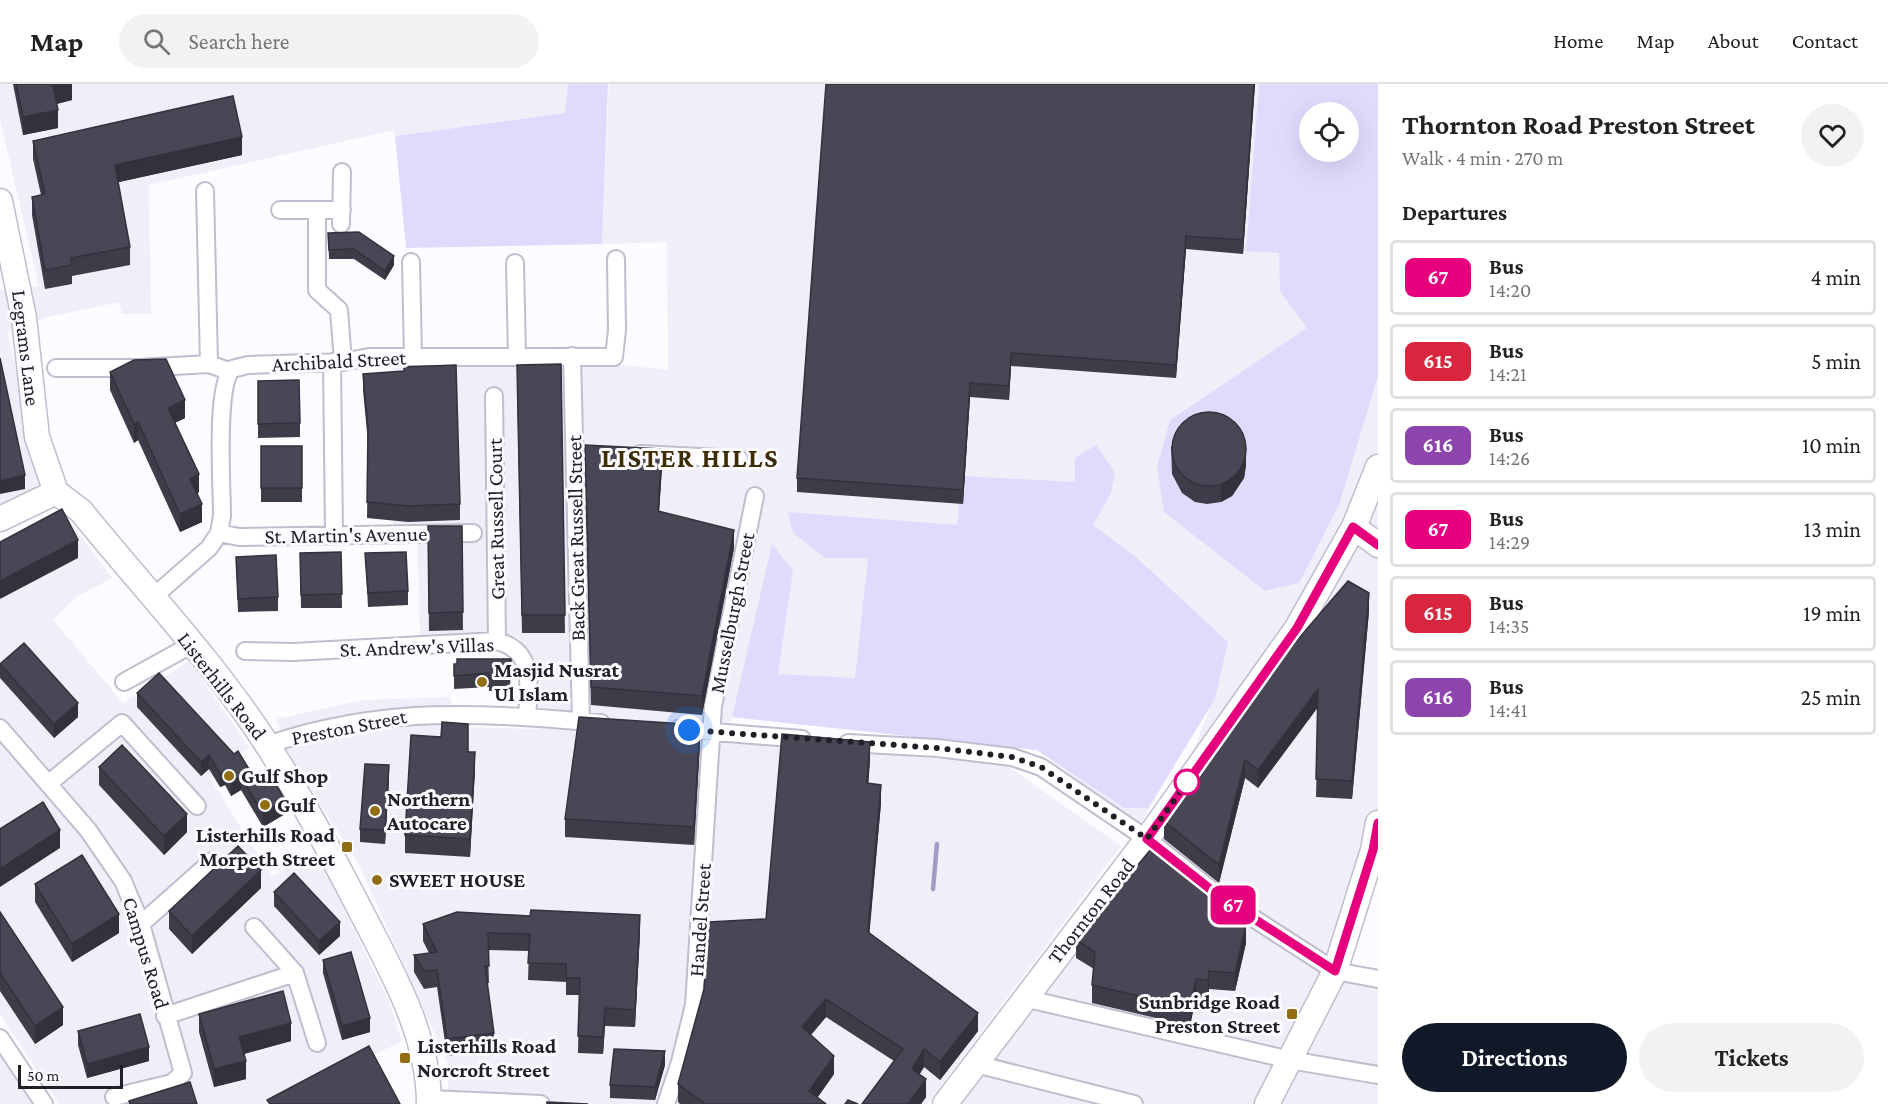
<!DOCTYPE html>
<html lang="en">
<head>
<meta charset="utf-8">
<style>
  :root { --surface:#fff; --page:#f2f2f2; --text:#222; --muted:#767676; --line:#e0e0e0; --accent:#111827 }
  body { margin:0; font-family:"Crimson Pro",serif; background:var(--page); color:var(--text); height:100vh; display:flex; flex-direction:column; font-size:22px; white-space:nowrap }
  * { box-sizing:border-box; margin:0 }
  p { font-size:20px; color:var(--muted) }
  .icon { flex:none; width:33px; height:33px; fill:none; stroke:currentColor; stroke-width:2; stroke-linecap:round; stroke-linejoin:round }
  .map { position:relative; flex:1; overflow:hidden }
  .details { display:flex; flex-direction:column; background:var(--surface); width:510px }
  .details>* { flex:none }
  .badge { padding:0 12px; border-radius:9px; font-size:21px; line-height:39px }
  .controls { position:absolute; left:1299px; top:18px; display:grid; gap:12px }
  .controls a { display:grid; place-items:center; width:60px; height:60px; border-radius:50%; background:var(--surface); box-shadow:0 6px 24px #0002; font-size:30px }
  .scale { position:absolute; left:18px; bottom:15px; width:105px; box-sizing:border-box; padding-left:6px; border:3px solid #212027; border-top:0; font-size:16px; line-height:21px; white-space:nowrap; color:#212027; -webkit-text-stroke:4px #fcfbff; paint-order:stroke }
  .you { position:absolute; width:30px; height:30px; margin:-15px; border:4px solid #fff; border-radius:50%; background:#1a73e8; box-shadow:0 0 0 9px #1a73e833 }
  .map>.badge { position:absolute; translate:-50% -50%; box-shadow:0 0 0 3px #fff }
  h2 { padding:0 24px; font-size:22px; line-height:54px }
  .round { display:grid; place-items:center; flex:none; width:63px; height:63px; border-radius:32px; background:var(--page) }
  .overview { display:flex; align-items:center; justify-content:space-between; height:102px; padding:0 24px }
  h1 { font-size:28px; font-weight:700; line-height:45px }
  .primary-button { display:flex; gap:12px; margin-top:auto; padding:12px 24px }
  .primary-button a { flex:1; height:69px; border-radius:36px; background:var(--accent); color:#fff; font-size:24px; font-weight:700; line-height:69px; text-align:center }
  .primary-button a+a { background:var(--page); color:var(--text) }
  ul { padding:0; list-style:none }
  li { display:flex; align-items:center; gap:18px; height:75px; margin:0 12px 9px; padding:0 12px; border:3px solid var(--line); border-radius:6px }
  li div { flex:1 }
  li b { display:block; font-size:22px }
  li em { font-style:normal }
  li .badge { min-width:66px; font-weight:700; text-align:center }
  header { display:flex; align-items:center; gap:36px; box-sizing:border-box; height:84px; padding:0 30px; background:var(--surface); border-bottom:2px solid var(--line) }
  header strong { font-size:28px }
  nav { display:flex; gap:33px; margin-inline-start:auto; font-size:21px }
  .search { width:420px; height:54px; background:var(--page); display:flex; align-items:center; gap:15px; box-sizing:border-box; padding:0 21px; border-radius:33px; color:var(--muted); font-size:22px }
  main { display:flex; flex:1; min-height:0 }
  .map>svg:first-child { display:block }
  .built { fill:#f0eef9; fill-rule:evenodd }
  .green { fill:#e2dafd; fill-rule:evenodd }
  .lines { fill:none; stroke-linecap:round; stroke-linejoin:round }
  .stream { stroke:#a49bc5; stroke-width:4.5 }
  .street-casing { stroke:#c1bdcf; stroke-width:20 }
  .secondary-casing { stroke:#c1bdcf; stroke-width:27 }
  .street { stroke:#fff; stroke-width:16 }
  .secondary { stroke:#fff; stroke-width:24 }
  .wall { fill:#3f3c49 }
  .shaded-wall { fill:#33313c }
  .building { fill:#494655; stroke:#33313c; stroke-width:1.5 }
  .line-casing { stroke:#fff; stroke-width:14 }
  .line { stroke:#e6007e; stroke-width:9 }
  .walk { stroke:#212027; stroke-width:6; stroke-dasharray:0 10.8 }
  .poi-dot { fill:#916e14; stroke:#fcfbff; stroke-width:2 }
  .stop-dot { fill:#fff; stroke:#e6007e; stroke-width:3 }
  .labels { text-anchor:middle; dominant-baseline:central; stroke-width:6; stroke-linejoin:round; paint-order:stroke }
  .street-label { font-size:21px; fill:#212027; stroke:#fcfbff }
  .poi-label { font-size:21px; font-weight:bold; fill:#212027; stroke:#fcfbff; text-anchor:start }
  .district-label { font-size:27px; font-weight:bold; letter-spacing:1.5px; fill:#3d2d03; stroke:#fcfbff }
</style>
</head>
<body>
<header>
<strong>Map</strong>
<div class="search"><svg class="icon" aria-label="search" viewBox="0 0 24 24"><circle cx="10" cy="10" r="6"/><path d="M15 15l6 6"/></svg>Search here</div>
<nav><a>Home</a><a>Map</a><a>About</a><a>Contact</a></nav>
</header>
<main>
<div class="map">
<svg width="1378" height="1020" viewBox="0 0 1378 1020">
  <rect width="100%" height="100%" fill="#fcfbff"/>
  <path class="built" d="M 0,0 L 568,0 L 566,29 L 395,52 L 394,46 L 149,101 L 151,230 L 122,230 L 119,218 L 44,234 L 7,248 L 44,400 L 0,421 L 0,206 L 39,202 L 0,36 Z
    M 609,0 L 1378,0 L 1378,774 L 1361,772 L 1319,892 L 1378,903 L 1378,1020 L 960,1020 L 1161,749 L 1212,619 L 1140,740 L 1037,666 L 732,633 L 729,656 L 1006,681 L 1121,762 L 927,1020 L 448,1020 L 448,980 L 359,781 L 286,667 L 277,635 L 363,616 L 451,613 L 452,643 L 537,645 L 540,609 L 538,584 L 519,554 L 508,551 L 420,554 L 417,447 L 393,441 L 392,266 L 597,262 L 621,281 L 668,286 L 667,158 L 602,160 ZM 1310,28 L 1348,28 L 1348,68 L 1310,68 Z
    M 63,437 L 72,441 L 112,494 L 76,513 L 53,536 L 123,619 L 189,577 L 249,663 L 210,694 L 272,793 L 313,768 L 325,785 L 389,918 L 402,958 L 287,1008 L 270,1020 L 59,1020 L 0,930 L 0,458 Z
    M 0,972 L 32,1020 L 0,1020 Z"/>
  <path class="green" d="M 568,0 L 608,0 L 602,160 L 406,164 L 395,52 L 565,29 Z
    M 1259,0 L 1378,0 L 1378,292 L 1339,421 L 1299,499 L 1265,507 L 1164,428 L 1157,383 L 1170,336 L 1307,244 L 1280,207 L 1279,169 L 1246,167 ZM 1310,28 L 1348,28 L 1348,68 L 1310,68 Z
    M 1096,361 L 1115,389 L 1111,409 L 1093,441 L 1137,474 L 1228,558 L 1215,615 L 1148,724 L 1124,724 L 1037,666 L 732,633 L 772,460 L 793,487 L 778,590 L 855,594 L 868,474 L 825,474 L 793,449 L 788,428 L 957,441 L 962,392 L 1075,398 L 1075,374 Z"/>
  <g class="lines">
    <path class="stream" d="M 933,805 L 937,760"/>
    <g class="street-casing">
      <path id="street" d="M 205,107 L 209,280
        M 280,126 L 342,126
        M 317,126 L 317,206 L 339,226 L 343,278
        M 341,140 L 342,88
        M 411,178 L 413,273
        M 515,179 L 517,272
        M 572,272 L 581,637
        M 332,278 L 334,450
        M 56,284 L 139,284 L 209,280 L 223,285 L 228,290
        M 494,312 L 497,557
        M 640,370 L 739,375
        M 219,449 L 239,453 L 473,449
        M 152,514 L 209,464 L 219,449 L 222,432 C 222,403 215,303 232,285 L 248,281 L 343,278 L 369,273 L 614,273 L 617,246 L 616,175
        M 245,567 L 293,568 L 497,557 C 535,567 529,601 527,633
        M 124,598 L 191,561
        M 0,644 L 88,746 L 123,797 L 141,840 L 183,989 L 172,999 L 114,1013
        M 678,645 L 802,655
        M 848,659 L 937,664 L 1012,673 L 1041,683 L 1147,755 L 1219,812 L 1335,887 L 1378,895
        M 267,661 C 385,621 481,629 601,639
        M 48,700 L 122,639 L 197,722
        M 141,840 L 212,777
        M 295,889 L 317,959
        M 1024,914 L 1290,976 L 1378,991
        M 165,932 L 295,889 L 254,843
        M 0,954 L 44,1020
        M 976,980 L 1134,1020
        M 429,1015 L 541,1020
        M 666,1020 L 680,978 L 694,921 L 713,622 L 755,412"/>
    </g>
    <g class="secondary-casing">
      <path id="secondary" d="M 0,117 L 24,234 L 37,353 L 56,408
        M 56,408 L 81,427 C 143,504 214,578 268,662 C 304,718 335,777 366,837 C 395,893 429,954 429,1020
        M 0,435 L 56,408
        M 1354,443 L 1378,461
        M 945,1020 L 1147,755 L 1297,544 L 1354,443 L 1378,383
        M 1267,1020 L 1335,887 L 1373,766 L 1378,739"/>
    </g>
    <use href="#street" class="street"/>
    <use href="#secondary" class="secondary"/>
  </g>
  <path class="wall" d="M 13,0 L 72,0 L 72,16 L 56,20 L 58,44 L 23,51 Z
    M 1255,0 L 1243,170 L 1186,165 L 1176,294 L 1011,282 L 1009,316 L 970,313 L 963,420 L 797,408 L 797,394 Z
    M 33,57 L 242,71 L 118,98 L 130,163 L 130,181 L 72,192 L 72,200 L 45,205 L 32,131 L 32,113 L 41,111 L 33,75 Z
    M 328,149 L 394,181 L 385,196 L 354,175 L 329,175 Z
    M 561,280 L 565,549 L 522,549 L 517,299 Z
    M 110,288 L 185,334 L 175,339 L 199,408 L 197,410 L 202,438 L 180,448 L 138,356 L 134,359 L 110,306 Z
    M 363,290 L 460,420 L 460,436 L 408,438 L 367,434 L 368,359 L 363,306 Z
    M 258,297 L 300,339 L 300,353 L 258,354 Z
    M 261,362 L 302,362 L 302,418 L 261,418 Z
    M 1171,362 L 1246,381 L 1244,394 L 1232,412 L 1221,418 L 1207,420 L 1195,418 L 1182,409 L 1172,390 Z
    M 585,379 L 662,383 L 659,428 L 734,464 L 702,631 L 591,621 Z
    M 428,442 L 462,442 L 463,546 L 429,547 Z
    M 341,468 L 342,524 L 301,524 L 300,469 Z
    M 365,469 L 408,507 L 408,521 L 368,523 Z
    M 236,473 L 278,513 L 278,527 L 238,528 Z
    M 1369,527 L 1352,715 L 1316,713 L 1318,623 L 1258,704 L 1245,694 L 1219,799 L 1164,755 L 1164,737 Z
    M 511,575 L 510,608 L 489,607 L 489,603 L 454,605 L 454,592 Z
    M 0,580 L 78,633 L 54,654 L 0,594 Z
    M 137,609 L 285,730 L 263,743 L 241,706 L 231,712 L 225,701 L 220,703 L 209,685 L 201,692 L 137,623 Z
    M 700,659 L 694,761 L 565,753 L 565,735 Z
    M 468,668 L 475,686 L 470,773 L 405,769 L 405,751 Z
    M 870,676 L 868,700 L 881,719 L 869,849 L 978,947 L 940,996 L 924,983 L 919,991 L 926,1013 L 921,1020 L 862,1020 L 894,977 L 826,933 L 811,951 L 834,990 L 817,1014 L 826,1020 L 680,1020 L 678,1018 L 678,1000 L 766,835 Z
    M 99,683 L 187,748 L 164,771 L 99,701 Z
    M 389,695 L 385,760 L 360,758 L 360,745 Z
    M 35,800 L 119,849 L 72,878 L 35,818 Z
    M 261,804 L 192,870 L 169,845 L 169,827 Z
    M 274,808 L 340,852 L 319,871 L 274,822 Z
    M 0,828 L 63,941 L 35,960 L 0,907 Z
    M 423,840 L 640,848 L 635,943 L 605,942 L 603,970 L 578,969 L 579,911 L 566,911 L 566,898 L 528,896 L 529,867 L 488,866 L 489,899 L 487,899 L 494,949 L 494,966 L 447,972 L 437,903 L 424,905 L 414,888 L 414,871 L 429,869 L 423,857 Z
    M 1076,856 L 1246,859 L 1235,907 L 1209,905 L 1208,914 L 1196,913 L 1190,942 L 1092,919 L 1092,901 L 1094,885 L 1076,874 Z
    M 323,876 L 370,948 L 342,956 L 323,889 Z
    M 199,930 L 291,957 L 244,970 L 246,995 L 214,1003 L 199,948 Z
    M 78,947 L 149,977 L 87,994 L 78,961 Z
    M 665,981 L 655,1016 L 610,1014 L 610,1001 Z"/>
  <path class="shaded-wall" d="M 64,0 L 72,0 L 72,16 L 53,21 L 53,2 Z
    M 1254,0 L 1255,0 L 1243,170 L 1243,156 Z
    M 58,26 L 58,44 L 23,51 L 23,33 Z
    M 242,53 L 242,71 L 115,99 L 115,81 Z
    M 1186,152 L 1186,165 L 1176,294 L 1176,281 Z
    M 394,172 L 394,181 L 385,196 L 385,187 Z
    M 1011,269 L 1011,282 L 1009,316 L 1009,302 Z
    M 970,299 L 970,313 L 963,420 L 963,406 Z
    M 185,316 L 185,334 L 168,342 L 168,324 Z
    M 138,338 L 138,356 L 134,359 L 134,340 Z
    M 1246,363 L 1246,381 L 1244,394 L 1232,412 L 1221,418 L 1221,400 Z
    M 662,365 L 662,383 L 658,445 L 658,427 Z
    M 199,390 L 199,408 L 190,413 L 190,395 Z
    M 25,391 L 25,405 L 0,410 L 0,397 Z
    M 202,420 L 202,438 L 180,448 L 180,430 Z
    M 734,446 L 734,464 L 702,631 L 702,612 Z
    M 78,456 L 78,474 L 0,515 L 0,497 Z
    M 1369,509 L 1369,527 L 1352,715 L 1352,697 Z
    M 1318,605 L 1318,623 L 1258,704 L 1258,686 Z
    M 78,619 L 78,633 L 54,654 L 54,640 Z
    M 700,641 L 700,659 L 694,761 L 694,743 Z
    M 870,658 L 870,676 L 867,718 L 867,699 Z
    M 475,668 L 475,686 L 470,773 L 470,755 Z
    M 209,671 L 209,685 L 201,692 L 201,678 Z
    M 1245,676 L 1245,694 L 1219,799 L 1219,781 Z
    M 389,681 L 389,695 L 385,760 L 385,746 Z
    M 225,687 L 225,701 L 220,703 L 220,690 Z
    M 241,693 L 241,706 L 231,712 L 231,698 Z
    M 881,701 L 881,719 L 868,866 L 868,848 Z
    M 285,716 L 285,730 L 263,743 L 263,729 Z
    M 187,730 L 187,748 L 164,771 L 164,752 Z
    M 60,746 L 60,764 L 0,803 L 0,785 Z
    M 261,786 L 261,804 L 192,870 L 192,852 Z
    M 119,830 L 119,849 L 72,878 L 72,860 Z
    M 640,831 L 640,848 L 635,943 L 635,926 Z
    M 340,838 L 340,852 L 319,871 L 319,857 Z
    M 1246,841 L 1246,859 L 1235,907 L 1235,889 Z
    M 1209,887 L 1209,905 L 1208,914 L 1208,896 Z
    M 1196,895 L 1196,913 L 1190,942 L 1190,924 Z
    M 826,915 L 826,933 L 802,961 L 802,943 Z
    M 63,923 L 63,941 L 35,960 L 35,942 Z
    M 605,924 L 605,942 L 603,970 L 603,953 Z
    M 978,929 L 978,947 L 940,996 L 940,978 Z
    M 370,934 L 370,948 L 342,956 L 342,942 Z
    M 291,939 L 291,957 L 239,971 L 239,953 Z
    M 149,963 L 149,977 L 87,994 L 87,980 Z
    M 924,965 L 924,983 L 912,1003 L 912,985 Z
    M 665,967 L 665,981 L 655,1016 L 655,1003 Z
    M 834,972 L 834,990 L 813,1020 L 809,1007 Z
    M 246,977 L 246,995 L 214,1003 L 214,985 Z
    M 926,995 L 926,1013 L 921,1020 L 908,1020 Z"/>
  <path class="building" d="M 16,0 L 64,0 L 53,2 L 58,26 L 23,33 Z
    M 826,0 L 1254,0 L 1243,156 L 1186,152 L 1176,281 L 1011,269 L 1009,302 L 970,299 L 963,406 L 797,394 Z
    M 233,12 L 242,53 L 115,81 L 130,163 L 71,174 L 72,181 L 45,186 L 32,113 L 45,110 L 33,57 Z
    M 359,148 L 394,172 L 385,187 L 354,165 L 329,166 L 328,149 Z
    M 0,274 L 25,391 L 0,397 Z
    M 166,275 L 185,316 L 168,324 L 199,390 L 190,395 L 202,420 L 180,430 L 138,338 L 134,340 L 110,288 L 134,276 Z
    M 561,280 L 565,531 L 522,531 L 517,281 Z
    M 456,281 L 460,420 L 408,422 L 367,418 L 368,344 L 363,290 L 404,287 L 404,283 Z
    M 299,296 L 300,339 L 258,340 L 258,297 Z
    M1172 365a37 37 0 1 1 74 0a37 37 0 1 1-74 0Z
    M 585,361 L 662,365 L 658,427 L 734,446 L 702,612 L 591,603 Z
    M 261,362 L 302,362 L 302,404 L 261,404 Z
    M 62,425 L 78,456 L 0,497 L 0,458 Z
    M 428,442 L 462,442 L 463,528 L 429,529 Z
    M 341,468 L 342,510 L 301,511 L 300,469 Z
    M 406,468 L 408,507 L 368,509 L 365,469 Z
    M 276,471 L 278,513 L 238,515 L 236,473 Z
    M 1348,497 L 1369,509 L 1352,697 L 1316,695 L 1318,605 L 1258,686 L 1245,676 L 1219,781 L 1164,737 L 1287,568 Z
    M 24,559 L 78,619 L 54,640 L 0,580 Z
    M 457,575 L 511,575 L 510,594 L 489,594 L 489,589 L 454,592 L 454,580 L 457,580 Z
    M 159,589 L 234,670 L 238,667 L 257,698 L 270,690 L 285,716 L 263,729 L 241,693 L 231,698 L 225,687 L 220,690 L 209,671 L 201,678 L 137,609 Z
    M 579,633 L 700,641 L 694,743 L 565,735 Z
    M 442,638 L 468,640 L 468,668 L 475,668 L 470,755 L 405,751 L 411,651 L 441,653 Z
    M 782,650 L 870,658 L 867,699 L 881,701 L 868,848 L 978,929 L 940,978 L 924,965 L 912,985 L 926,995 L 908,1020 L 862,1020 L 903,965 L 826,915 L 802,943 L 834,972 L 809,1007 L 826,1020 L 705,1020 L 678,1000 L 704,905 L 709,838 L 766,835 Z
    M 122,661 L 187,730 L 164,752 L 99,683 Z
    M 365,680 L 389,681 L 385,746 L 360,745 Z
    M 43,718 L 60,746 L 0,785 L 0,745 Z
    M 238,762 L 261,786 L 192,852 L 169,827 Z
    M 1151,765 L 1246,841 L 1235,889 L 1209,887 L 1208,896 L 1196,895 L 1190,924 L 1092,901 L 1095,868 L 1076,856 Z
    M 82,771 L 119,830 L 72,860 L 35,800 Z
    M 294,789 L 340,838 L 319,857 L 274,808 Z
    M 531,826 L 640,831 L 635,926 L 605,924 L 603,953 L 578,952 L 580,894 L 566,894 L 566,880 L 528,879 L 530,850 L 488,849 L 489,882 L 485,882 L 494,949 L 447,955 L 437,886 L 424,887 L 414,871 L 437,868 L 423,840 L 457,828 L 530,832 Z
    M 0,828 L 63,923 L 35,942 L 0,889 Z
    M 351,868 L 370,934 L 342,942 L 323,876 Z
    M 283,907 L 291,939 L 239,953 L 246,977 L 214,985 L 199,930 Z
    M 140,930 L 149,963 L 87,980 L 78,947 Z
    M 369,962 L 400,1020 L 270,1020 L 267,1016 Z
    M 614,965 L 665,967 L 655,1003 L 610,1001 Z
    M 190,998 L 197,1020 L 130,1020 L 129,1017 Z
    M 848,1016 L 858,1020 L 845,1020 Z
    M 547,1018 L 588,1020 L 547,1020 Z"/>
  <g class="lines">
    <g class="line-casing">
      <path id="line" d="M 1378,461 L 1353,443 L 1297,544 L 1147,755 L 1219,812 L 1335,887 L 1373,766 L 1378,739"/>
    </g>
    <use href="#line" class="line"/>
    <path class="walk" d="M 689,646 L 937,664 L 1012,673 L 1041,683 L 1147,755 L 1187,698"/>
  </g>
  <g class="poi-dot">
    <circle cx="482" cy="598" r="6"/>
    <circle cx="229" cy="692" r="6"/>
    <circle cx="265" cy="721" r="6"/>
    <circle cx="375" cy="727" r="6"/>
    <rect x="341" y="757" width="12" height="12" rx="3"/>
    <circle cx="377" cy="796" r="6"/>
    <rect x="1286" y="924" width="12" height="12" rx="3"/>
    <rect x="399" y="968" width="12" height="12" rx="3"/>
  </g>
  <circle class="stop-dot" cx="1187" cy="698" r="12"/>
  <g class="labels">
    <g class="street-label">
      <text transform="translate(26 264) rotate(83)">Legrams Lane</text>
      <text transform="translate(339 277) rotate(-3)">Archibald Street</text>
      <text transform="translate(496 435) rotate(-91)">Great Russell Court</text>
      <text transform="translate(346 451) rotate(-1)">St. Martin's Avenue</text>
      <text transform="translate(576 454) rotate(-91)">Back Great Russell Street</text>
      <text transform="translate(732 529) rotate(-79)">Musselburgh Street</text>
      <text transform="translate(417 563) rotate(-2)">St. Andrew's Villas</text>
      <text transform="translate(222 602) rotate(52)">Listerhills Road</text>
      <text transform="translate(349 643) rotate(-11)">Preston Street</text>
      <text transform="translate(1091 827) rotate(-52)">Thornton Road</text>
      <text transform="translate(700 836) rotate(-86)">Handel Street</text>
      <text transform="translate(146 869) rotate(73)">Campus Road</text>
    </g>
    <g class="poi-label">
      <text x="494" y="586">Masjid Nusrat<tspan x="494" dy="24">Ul Islam</tspan></text>
      <text x="241" y="692">Gulf Shop</text>
      <text x="387" y="715">Northern<tspan x="387" dy="24">Autocare</tspan></text>
      <text x="277" y="721">Gulf</text>
      <text x="335" y="751" text-anchor="end">Listerhills Road<tspan x="335" dy="24">Morpeth Street</tspan></text>
      <text x="389" y="796">SWEET HOUSE</text>
      <text x="1280" y="918" text-anchor="end">Sunbridge Road<tspan x="1280" dy="24">Preston Street</tspan></text>
      <text x="417" y="962">Listerhills Road<tspan x="417" dy="24">Norcroft Street</tspan></text>
    </g>
    <g class="district-label">
      <text x="690" y="374">LISTER HILLS</text>
    </g>
  </g>
</svg>
<div class="controls">
<a><svg class="icon" aria-label="locate" viewBox="0 0 24 24"><circle cx="12" cy="12" r="6"/><path d="M12 2v4M12 18v4M2 12h4M18 12h4"/></svg></a>
</div>
<div class="scale">50 m</div>
<div class="you" style="left:689px;top:646px"></div>
<b class="badge" style="left:1233px;top:821px;background:#e6007e;color:#fff">67</b>
</div>
<section class="details">
<div class="overview"><div><h1>Thornton Road Preston Street</h1><p>Walk · 4 min · 270 m</p></div><a class="round"><svg class="icon" aria-label="heart" viewBox="0 0 24 24"><path d="M12 20l-8-8c-3-5 5-10 8-4 3-6 11-1 8 4z"/></svg></a></div>
<h2>Departures</h2>
<ul>
<li><span class="badge" style="background:#e6007e;color:#fff">67</span><div><b>Bus</b><p>14:20</p></div><em>4 min</em></li>
<li><span class="badge" style="background:#d7263d;color:#fff">615</span><div><b>Bus</b><p>14:21</p></div><em>5 min</em></li>
<li><span class="badge" style="background:#8e44ad;color:#fff">616</span><div><b>Bus</b><p>14:26</p></div><em>10 min</em></li>
<li><span class="badge" style="background:#e6007e;color:#fff">67</span><div><b>Bus</b><p>14:29</p></div><em>13 min</em></li>
<li><span class="badge" style="background:#d7263d;color:#fff">615</span><div><b>Bus</b><p>14:35</p></div><em>19 min</em></li>
<li><span class="badge" style="background:#8e44ad;color:#fff">616</span><div><b>Bus</b><p>14:41</p></div><em>25 min</em></li>
</ul>
<div class="primary-button"><a>Directions</a><a>Tickets</a></div>
</section>
</main>
</body>
</html>
